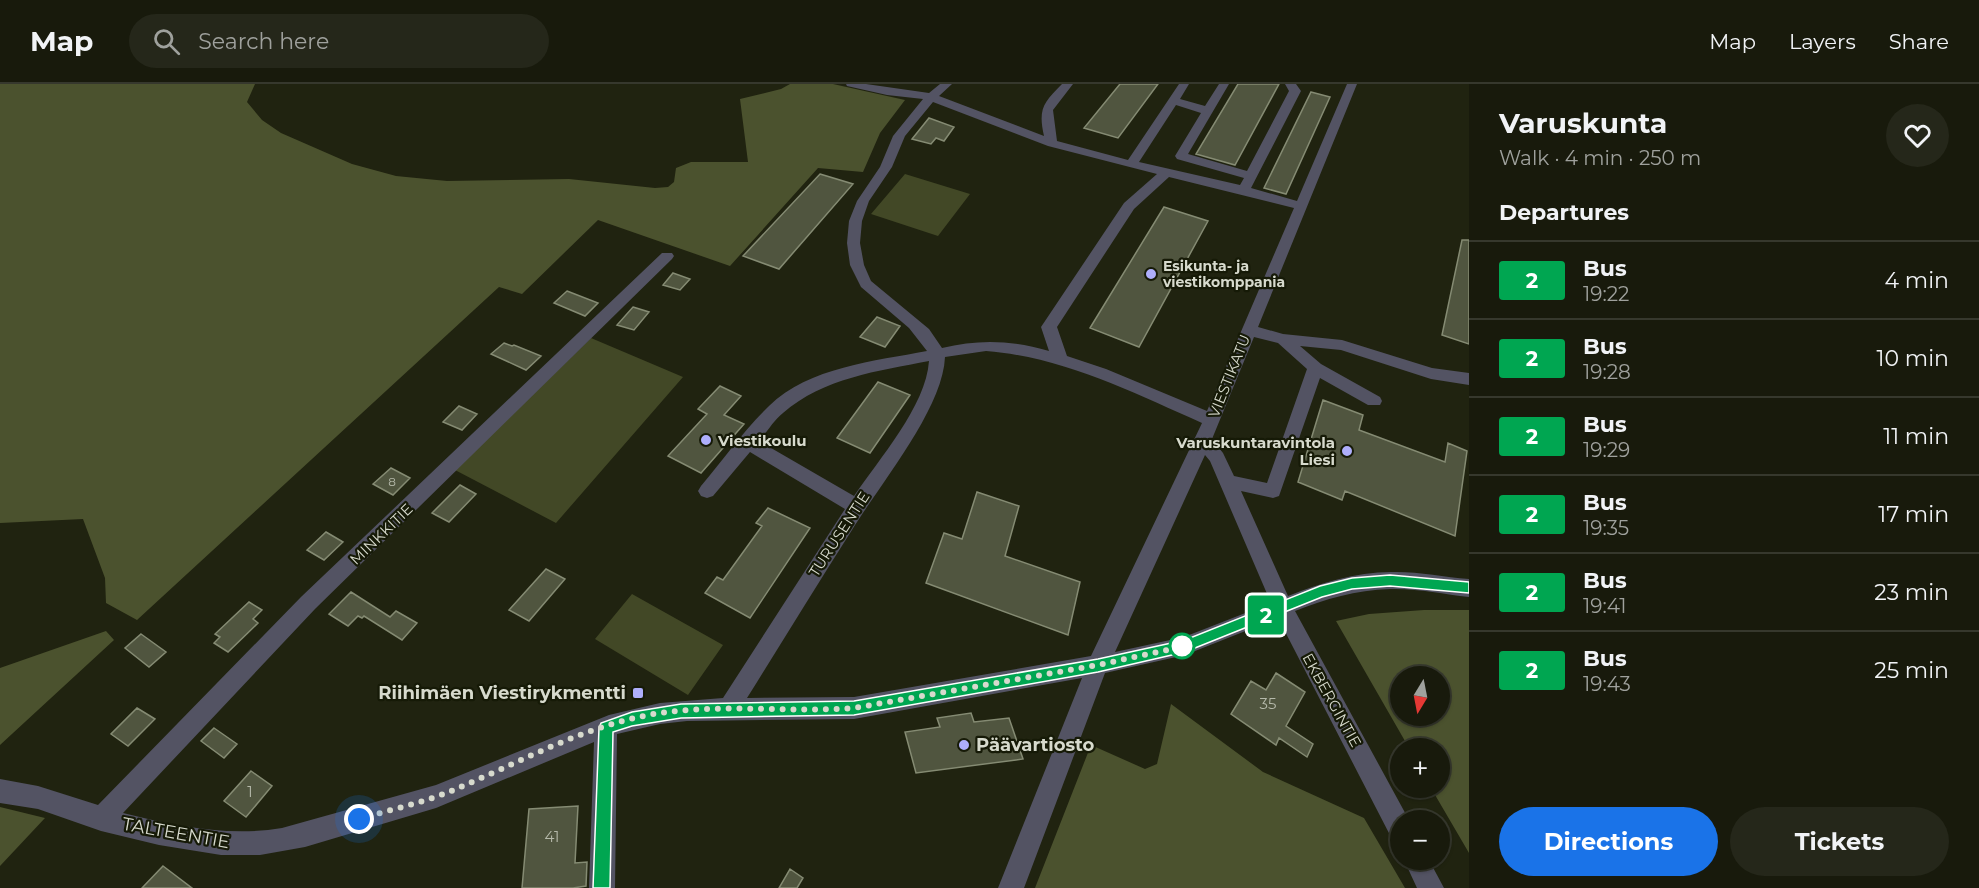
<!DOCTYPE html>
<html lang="en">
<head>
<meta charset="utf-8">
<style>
  :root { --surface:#181a0c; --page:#25271a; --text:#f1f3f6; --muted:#9fa19d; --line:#36382d; --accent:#1a73e8 }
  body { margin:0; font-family:Montserrat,sans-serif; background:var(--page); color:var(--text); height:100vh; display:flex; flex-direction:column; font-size:22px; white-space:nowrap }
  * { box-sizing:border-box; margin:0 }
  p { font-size:20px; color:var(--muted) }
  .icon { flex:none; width:33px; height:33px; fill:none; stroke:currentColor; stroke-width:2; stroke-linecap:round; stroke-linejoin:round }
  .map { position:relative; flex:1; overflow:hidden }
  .drawer { display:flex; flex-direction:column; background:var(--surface); width:510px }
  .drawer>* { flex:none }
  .badge { padding:0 12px; border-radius:4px; font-size:21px; line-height:39px }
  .needle { width:39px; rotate:190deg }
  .buttons { position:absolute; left:1390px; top:582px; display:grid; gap:12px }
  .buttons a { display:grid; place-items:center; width:60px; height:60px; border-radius:50%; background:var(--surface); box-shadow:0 2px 4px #0004,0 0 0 2px var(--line); font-size:30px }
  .you { position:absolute; width:30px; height:30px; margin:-15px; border:4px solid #fff; border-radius:50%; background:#1a73e8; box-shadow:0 0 0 9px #1a73e833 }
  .map>.badge { position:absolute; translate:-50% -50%; box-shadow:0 0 0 3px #fff }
  h2 { padding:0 30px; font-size:22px; line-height:54px }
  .round { display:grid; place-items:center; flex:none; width:63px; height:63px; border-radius:32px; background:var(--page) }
  .summary { display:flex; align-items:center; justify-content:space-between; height:102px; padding:0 30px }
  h1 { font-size:28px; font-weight:700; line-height:45px }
  .cta { display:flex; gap:12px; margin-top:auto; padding:12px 30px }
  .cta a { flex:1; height:69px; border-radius:36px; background:var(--accent); color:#fff; font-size:24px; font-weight:700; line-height:69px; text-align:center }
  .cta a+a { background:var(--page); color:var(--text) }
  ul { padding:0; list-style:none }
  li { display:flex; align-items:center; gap:18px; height:78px; padding:0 30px; border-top:2px solid var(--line) }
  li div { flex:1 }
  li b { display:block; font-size:22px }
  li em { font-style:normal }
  li .badge { min-width:66px; font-weight:700; text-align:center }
  header { display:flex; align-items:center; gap:36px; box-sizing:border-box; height:84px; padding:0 30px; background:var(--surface); border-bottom:2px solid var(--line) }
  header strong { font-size:28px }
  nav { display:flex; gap:33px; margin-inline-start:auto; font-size:21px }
  .search { width:420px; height:54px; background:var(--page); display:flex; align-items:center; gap:15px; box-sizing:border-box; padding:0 21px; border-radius:33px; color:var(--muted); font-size:22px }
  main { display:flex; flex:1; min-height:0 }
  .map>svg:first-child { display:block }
  .green { fill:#424826 }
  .forest { fill:#4b522e; fill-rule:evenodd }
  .building { fill:#50553f; stroke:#858b73; stroke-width:1.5 }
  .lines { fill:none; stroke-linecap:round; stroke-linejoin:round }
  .minor { fill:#535363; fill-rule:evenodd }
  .line { fill:#00a651; stroke:#fff; stroke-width:1.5 }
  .walk { stroke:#d7dacd; stroke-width:6; stroke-dasharray:0 10.8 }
  .poi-dot { fill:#aeaefb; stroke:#161a07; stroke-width:2 }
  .stop-dot { fill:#fff; stroke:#00a651; stroke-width:3 }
  .labels { text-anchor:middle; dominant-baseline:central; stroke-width:4.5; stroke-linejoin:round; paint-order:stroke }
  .number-label { font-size:12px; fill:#b5b9aa }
  .far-poi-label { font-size:14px; font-weight:bold; fill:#d7dacd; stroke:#161a07; text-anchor:start }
  .street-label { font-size:15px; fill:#d7dacd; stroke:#161a07 }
  .poi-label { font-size:15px; font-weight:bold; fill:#d7dacd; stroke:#161a07; text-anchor:start }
  .near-number-label { font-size:15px; fill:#b5b9aa }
  .near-poi-label { font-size:18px; font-weight:bold; fill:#d7dacd; stroke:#161a07; text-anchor:end }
  .near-street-label { font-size:18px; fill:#d7dacd; stroke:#161a07 }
</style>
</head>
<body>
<header>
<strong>Map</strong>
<div class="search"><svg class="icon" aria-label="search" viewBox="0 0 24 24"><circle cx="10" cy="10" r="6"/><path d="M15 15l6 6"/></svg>Search here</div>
<nav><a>Map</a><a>Layers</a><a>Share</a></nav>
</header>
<main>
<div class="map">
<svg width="1469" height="804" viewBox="0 0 1469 804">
  <rect width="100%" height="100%" fill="#202310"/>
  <path class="green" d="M 905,90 L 970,110 L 938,152 L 871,130 Z
    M 591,254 L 683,293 L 556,439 L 455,386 Z
    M 632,510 L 723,561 L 688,611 L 595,555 Z"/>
  <path class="forest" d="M 0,0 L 255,0 L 247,18 L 262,36 L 281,49 L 352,80 L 396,92 L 447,97 L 569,95 L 655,104 L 668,103 L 674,98 L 676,84 L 691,78 L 748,78 L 740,15 L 781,5 L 790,0 L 833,0 L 905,16 L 880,49 L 863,88 L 818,84 L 730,182 L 598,136 L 522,210 L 499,203 L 137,536 L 106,519 L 105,494 L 83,435 L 0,439 Z
    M 1424,526 L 1469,526 L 1469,769 L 1431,704 L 1440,704 L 1440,664 L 1409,664 L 1336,537 L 1369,530 ZM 1401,592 L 1440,592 L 1440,632 L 1401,632 Z
    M 106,547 L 114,556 L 0,661 L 0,584 Z
    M 1171,620 L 1263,688 L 1364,734 L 1405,804 L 1035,804 L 1091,661 L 1145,685 L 1157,680 Z
    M 0,723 L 45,734 L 0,782 Z"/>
  <path class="building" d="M 1120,0 L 1158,0 L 1118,54 L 1084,44 Z
    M 1238,0 L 1279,0 L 1235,81 L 1196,70 Z
    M 1311,8 L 1330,13 L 1286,110 L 1264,104 Z
    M 929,34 L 954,43 L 944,57 L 936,54 L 931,60 L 912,55 Z
    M 820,90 L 853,100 L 779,185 L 743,172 Z
    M 1164,123 L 1208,137 L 1139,263 L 1090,244 Z
    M 1462,156 L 1469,156 L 1469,260 L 1442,251 Z
    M 673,189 L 690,195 L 680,206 L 663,201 Z
    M 567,207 L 598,219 L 585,232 L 554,219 Z
    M 633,223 L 649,228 L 634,246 L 617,241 Z
    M 877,233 L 900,242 L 885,263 L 860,253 Z
    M 504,259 L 512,262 L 514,261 L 541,272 L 526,286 L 491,270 Z
    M 878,298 L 910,311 L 870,369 L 837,354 Z
    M 720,302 L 741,312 L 724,331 L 744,340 L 701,389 L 668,372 L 707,330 L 698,325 Z
    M 1323,316 L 1363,331 L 1359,346 L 1445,378 L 1448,359 L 1467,367 L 1455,452 L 1345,407 L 1342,416 L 1298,398 Z
    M 459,322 L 477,330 L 462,346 L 443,338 Z
    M 391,384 L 410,394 L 393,411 L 373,400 Z
    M 460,401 L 476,410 L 449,438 L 432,429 Z
    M 977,408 L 1019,422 L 1005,472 L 1080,498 L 1068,551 L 926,499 L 944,449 L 962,455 Z
    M 768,424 L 810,444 L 750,534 L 705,509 L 717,493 L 723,496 L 762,442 L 756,439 Z
    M 326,448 L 343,458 L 324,476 L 307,466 Z
    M 546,485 L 565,495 L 529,537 L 509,526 Z
    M 351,508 L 390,533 L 396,527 L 417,539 L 402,556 L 364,532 L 362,534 L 358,532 L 348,542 L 329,530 Z
    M 249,518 L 262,526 L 253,535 L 258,539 L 228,568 L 214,559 L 220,553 L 215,550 Z
    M 141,550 L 166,568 L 149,583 L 125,564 Z
    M 1276,589 L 1305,608 L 1286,642 L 1313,660 L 1307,673 L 1279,654 L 1276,661 L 1231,630 L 1251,597 L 1266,606 Z
    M 137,624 L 155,635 L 128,662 L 111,650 Z
    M 971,629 L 974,638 L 1009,634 L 1023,675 L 916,689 L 905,648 L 940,643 L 937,634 Z
    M 214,644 L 237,660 L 224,674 L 201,657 Z
    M 251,687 L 272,702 L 246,733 L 224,717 Z
    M 578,722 L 575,779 L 587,778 L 586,802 L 573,804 L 522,804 L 529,725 Z
    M 163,782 L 192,804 L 142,804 Z
    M 790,785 L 803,794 L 797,804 L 779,804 Z"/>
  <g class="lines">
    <path class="minor" d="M 846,0 L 866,0 L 929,9 L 940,0 L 952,0 L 939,12 L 1044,52 C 1038,25 1043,19 1062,0 L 1073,0 L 1053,26 L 1057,57 L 1128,76 L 1179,0 L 1189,0 L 1180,15 L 1205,22 L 1219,0 L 1229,0 L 1188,70 L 1247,87 L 1289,7 L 1285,0 L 1296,0 L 1301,7 L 1251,104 L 1297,117 L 1347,0 L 1357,0 L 1258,243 L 1283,250 L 1342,256 L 1432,284 L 1469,289 L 1469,301 L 1431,295 L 1341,266 L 1300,262 L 1321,280 L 1380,313 L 1382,317 L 1380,321 L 1368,321 L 1320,294 L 1279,412 L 1273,414 L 1241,407 L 1288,512 C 1321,499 1355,488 1391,488 C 1416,487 1443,493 1469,495 L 1469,513 C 1443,510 1416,504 1390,505 C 1356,506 1325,515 1295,527 L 1409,736 L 1401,736 L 1401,758 L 1392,755 L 1278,534 L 1185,571 L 1105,589 L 1024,804 L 998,804 L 1082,594 L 854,635 L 687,637 L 660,640 L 617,650 L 615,804 L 589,804 L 594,658 L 436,724 L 305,763 L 260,771 L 221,771 L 159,761 L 101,747 L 38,725 L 0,719 L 0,695 L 38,702 L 98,721 L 301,513 L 662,169 L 672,169 L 674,172 L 672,175 L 315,525 L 123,729 C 175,742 229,753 282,744 L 436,701 L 609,631 L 660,619 L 723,614 L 845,425 L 750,368 L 713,412 L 707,414 L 701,412 L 698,407 L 701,402 C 723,376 744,346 769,322 C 809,283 875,277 927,267 L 909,244 L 861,203 L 850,181 L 847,159 L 849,137 L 857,117 L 880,83 L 893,52 L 923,15 L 887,11 L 847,2 ZM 933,18 L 1048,62 L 1157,90 L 1124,119 L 1041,243 L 1049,267 C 1013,256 978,255 942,264 L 929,245 L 871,197 L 864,181 L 860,159 L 862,137 L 869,117 L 892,83 L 905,52 ZM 1176,21 L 1201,29 L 1175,72 L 1177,75 L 1244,94 L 1240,101 L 1139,78 ZM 1169,93 L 1294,124 L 1207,327 L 1106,285 L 1067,272 L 1057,243 L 1134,125 ZM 1254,253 L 1278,259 L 1307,285 L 1267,399 L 1234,392 L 1223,369 L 1212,355 ZM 986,267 C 1063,273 1132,308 1202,339 L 1091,572 L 854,613 L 747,614 C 782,558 817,501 852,446 C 880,400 943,325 945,273 ZM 929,277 C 926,322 879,375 854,412 L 759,357 C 767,348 774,336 783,329 C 823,294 878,287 929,277 ZM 1205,371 L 1210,377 L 1271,519 L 1184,553 L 1115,568 Z
      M 1404,776 L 1429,776 L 1444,804 L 1417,804 Z"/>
  </g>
  <path class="line" d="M 1390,491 L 1469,498 L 1469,509 L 1390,502 L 1352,505 L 1322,513 L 1185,568 L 1098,588 L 854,631 L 681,634 L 632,642 L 613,648 L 610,804 L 593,804 L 599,644 L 601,639 L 632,628 L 681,620 L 854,617 L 1098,575 L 1185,556 L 1320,502 L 1352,494 Z"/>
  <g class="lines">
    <path class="walk" d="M 359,735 C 389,726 422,719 451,707 C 517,680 583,642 654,630 C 720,619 788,629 854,624 L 1098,581 L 1185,562 L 1182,562"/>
  </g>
  <g class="poi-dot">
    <circle cx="1151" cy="190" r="6"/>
    <circle cx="706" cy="356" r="6"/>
    <circle cx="1347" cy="367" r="6"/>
    <rect x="632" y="603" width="12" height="12" rx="3"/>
    <circle cx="964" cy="661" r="6"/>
  </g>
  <circle class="stop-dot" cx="1182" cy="562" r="12"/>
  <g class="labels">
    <g class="number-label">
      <text x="392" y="397">8</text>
    </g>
    <g class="far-poi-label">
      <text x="1163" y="182">Esikunta- ja<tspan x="1163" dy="16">viestikomppania</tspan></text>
    </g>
    <g class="street-label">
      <text transform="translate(1229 292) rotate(-68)">VIESTIKATU</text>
      <text transform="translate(381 450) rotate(-44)">MINKKITIE</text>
      <text transform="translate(839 450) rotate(-57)">TURUSENTIE</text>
      <text transform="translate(1332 616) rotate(61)">EKBERGINTIE</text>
    </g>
    <g class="poi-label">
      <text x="718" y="356">Viestikoulu</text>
      <text x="1335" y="358" text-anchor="end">Varuskuntaravintola<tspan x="1335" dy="17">Liesi</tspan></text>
    </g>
    <g class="near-number-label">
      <text x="1268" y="619">35</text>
      <text x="250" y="707">1</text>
      <text x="552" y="752">41</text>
    </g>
    <g class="near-poi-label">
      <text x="626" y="609">Riihimäen Viestirykmentti</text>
      <text x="976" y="661" text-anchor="start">Päävartiosto</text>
    </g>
    <g class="near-street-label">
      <text transform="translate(176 749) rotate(10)">TALTEENTIE</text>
    </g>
  </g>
</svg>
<div class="buttons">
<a><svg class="needle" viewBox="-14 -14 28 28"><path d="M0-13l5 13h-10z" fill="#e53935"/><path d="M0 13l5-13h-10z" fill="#9fa19d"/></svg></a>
<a>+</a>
<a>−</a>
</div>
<div class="you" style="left:359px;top:735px"></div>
<b class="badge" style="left:1266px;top:531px;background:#00a651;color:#fff">2</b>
</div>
<section class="drawer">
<div class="summary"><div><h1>Varuskunta</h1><p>Walk · 4 min · 250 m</p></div><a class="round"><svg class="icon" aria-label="heart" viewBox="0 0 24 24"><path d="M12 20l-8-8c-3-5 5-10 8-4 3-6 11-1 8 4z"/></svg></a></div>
<h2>Departures</h2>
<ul>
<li><span class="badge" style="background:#00a651;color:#fff">2</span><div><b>Bus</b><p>19:22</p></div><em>4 min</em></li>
<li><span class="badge" style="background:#00a651;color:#fff">2</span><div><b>Bus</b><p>19:28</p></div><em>10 min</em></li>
<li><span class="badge" style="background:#00a651;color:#fff">2</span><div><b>Bus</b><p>19:29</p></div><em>11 min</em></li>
<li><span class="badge" style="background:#00a651;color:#fff">2</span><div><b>Bus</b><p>19:35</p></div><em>17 min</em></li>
<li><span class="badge" style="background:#00a651;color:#fff">2</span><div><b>Bus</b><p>19:41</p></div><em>23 min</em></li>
<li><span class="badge" style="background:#00a651;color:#fff">2</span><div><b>Bus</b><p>19:43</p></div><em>25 min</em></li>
</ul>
<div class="cta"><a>Directions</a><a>Tickets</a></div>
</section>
</main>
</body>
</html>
